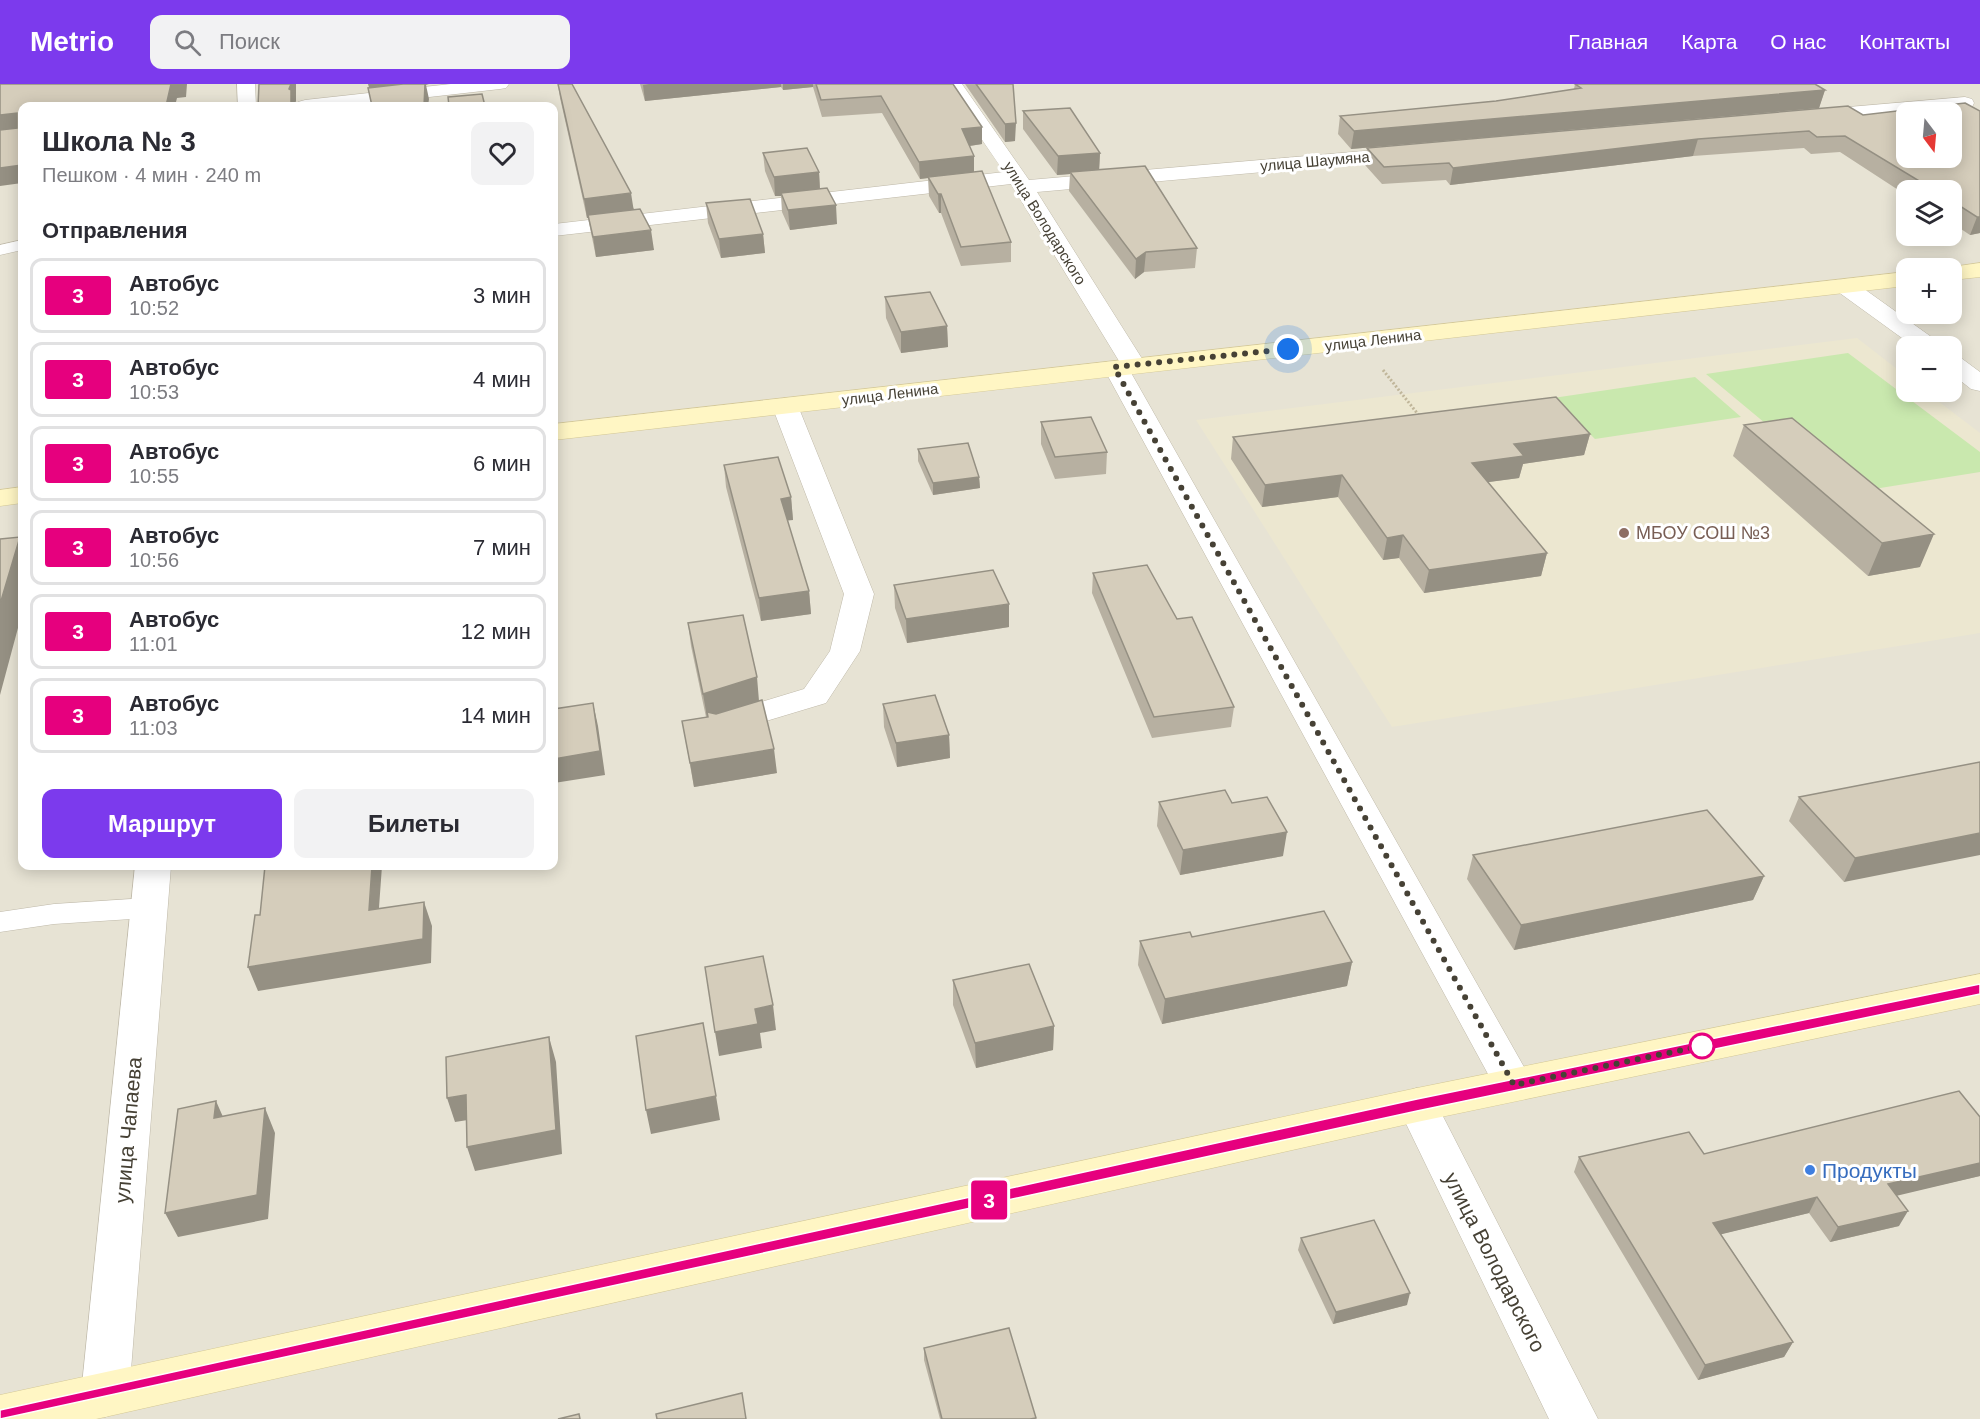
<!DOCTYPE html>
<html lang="ru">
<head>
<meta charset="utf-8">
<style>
  :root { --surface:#fff; --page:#f2f2f3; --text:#2b2b33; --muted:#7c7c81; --line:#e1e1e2; --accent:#7c3aed }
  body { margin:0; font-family:Arial,sans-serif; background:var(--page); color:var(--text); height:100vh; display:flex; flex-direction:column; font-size:22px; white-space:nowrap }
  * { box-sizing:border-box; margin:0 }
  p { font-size:20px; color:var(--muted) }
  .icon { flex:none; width:33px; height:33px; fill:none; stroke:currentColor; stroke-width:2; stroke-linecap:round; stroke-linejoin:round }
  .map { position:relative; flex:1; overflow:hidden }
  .details { position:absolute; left:18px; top:18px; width:540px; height:768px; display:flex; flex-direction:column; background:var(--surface); border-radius:12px; box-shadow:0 3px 15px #0003 }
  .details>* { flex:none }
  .badge { padding:0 12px; border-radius:4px; font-size:21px; line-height:39px }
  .needle { width:39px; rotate:164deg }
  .controls { position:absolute; left:1896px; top:18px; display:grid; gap:12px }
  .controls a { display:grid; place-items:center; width:66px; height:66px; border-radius:12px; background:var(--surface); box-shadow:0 3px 15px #0003; font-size:30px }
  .you { position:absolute; width:30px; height:30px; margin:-15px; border:4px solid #fff; border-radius:50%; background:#1a73e8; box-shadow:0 0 0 9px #1a73e833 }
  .map>.badge { position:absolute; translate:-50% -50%; box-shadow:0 0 0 3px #fff }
  h2 { padding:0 24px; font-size:22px; line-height:54px }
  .round { display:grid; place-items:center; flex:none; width:63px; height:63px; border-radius:12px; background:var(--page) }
  .overview { display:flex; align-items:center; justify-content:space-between; height:102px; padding:0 24px }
  h1 { font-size:28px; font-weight:700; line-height:45px }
  .cta { display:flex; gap:12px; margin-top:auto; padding:12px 24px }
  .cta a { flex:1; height:69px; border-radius:12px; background:var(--accent); color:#fff; font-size:24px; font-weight:700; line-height:69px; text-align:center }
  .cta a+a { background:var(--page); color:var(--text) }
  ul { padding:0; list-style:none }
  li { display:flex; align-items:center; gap:18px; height:75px; margin:0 12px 9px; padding:0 12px; border:3px solid var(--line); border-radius:12px }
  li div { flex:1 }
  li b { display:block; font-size:22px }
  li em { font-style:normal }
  li .badge { min-width:66px; font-weight:700; text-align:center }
  header { display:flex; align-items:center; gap:36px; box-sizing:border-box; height:84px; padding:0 30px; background:var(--accent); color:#fff }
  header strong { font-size:28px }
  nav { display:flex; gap:33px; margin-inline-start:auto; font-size:21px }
  .search { width:420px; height:54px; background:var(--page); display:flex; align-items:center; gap:15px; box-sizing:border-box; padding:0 21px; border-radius:12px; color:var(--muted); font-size:22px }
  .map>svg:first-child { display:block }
  .residential { fill:#e7e3d4; fill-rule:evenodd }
  .education { fill:#ece7d0 }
  .green { fill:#c9e8ae }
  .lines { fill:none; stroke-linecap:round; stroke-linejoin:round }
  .lane-casing { stroke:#bfb9a9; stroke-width:1 }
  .street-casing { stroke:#bfb9a9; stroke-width:1 }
  .secondary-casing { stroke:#d4c896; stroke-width:1 }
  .path { stroke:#c0b69a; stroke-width:3; stroke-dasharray:2 2; stroke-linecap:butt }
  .lane { fill:#fff; fill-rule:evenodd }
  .street { fill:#fff; fill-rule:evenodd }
  .secondary { fill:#fff6c4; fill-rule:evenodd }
  .wall { fill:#b7b0a1 }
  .shaded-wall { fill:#959083 }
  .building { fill:#d5cdbb; stroke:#959083; stroke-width:1.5; fill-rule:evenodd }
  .line { fill:#e6007e; stroke:#fff; stroke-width:1.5 }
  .walk { stroke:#464135; stroke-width:6; stroke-dasharray:0 10.8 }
  .education-dot { fill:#8d6e63; stroke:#fff; stroke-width:2 }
  .stop-dot { fill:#fff; stroke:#e6007e; stroke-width:3 }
  .shop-dot { fill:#3f7fe0; stroke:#fff; stroke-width:2 }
  .labels { text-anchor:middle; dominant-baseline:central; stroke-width:6; stroke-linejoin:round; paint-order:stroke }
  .far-street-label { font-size:15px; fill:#464135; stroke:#fff }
  .education-label { font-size:18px; fill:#785e54; stroke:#fff; text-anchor:start }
  .near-street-label { font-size:21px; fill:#464135; stroke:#fff }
  .near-shop-label { font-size:21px; fill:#366cbe; stroke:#fff; text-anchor:start }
</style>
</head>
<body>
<header>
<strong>Metrio</strong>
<div class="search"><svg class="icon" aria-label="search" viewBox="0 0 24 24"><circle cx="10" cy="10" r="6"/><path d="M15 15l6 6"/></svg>Поиск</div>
<nav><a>Главная</a><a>Карта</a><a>О нас</a><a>Контакты</a></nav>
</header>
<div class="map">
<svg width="1980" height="1335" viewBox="0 0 1980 1335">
  <rect width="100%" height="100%" fill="#f3f0e6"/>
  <path class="residential" d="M 0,0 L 1980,0 L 1980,1335 L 0,1335 ZM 22,22 L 554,22 L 554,782 L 22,782 ZM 1906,28 L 1952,28 L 1952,74 L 1906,74 ZM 1906,106 L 1952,106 L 1952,152 L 1906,152 ZM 1906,184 L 1952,184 L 1952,230 L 1906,230 ZM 1906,262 L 1952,262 L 1952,308 L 1906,308 Z"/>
  <path class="education" d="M 1857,254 L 1906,292 L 1906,308 L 1926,308 L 1980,349 L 1980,549 L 1392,643 L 1196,336 Z"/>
  <path class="green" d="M 1848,269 L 1980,368 L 1980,388 L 1849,409 L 1706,290 Z
    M 1695,293 L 1741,333 L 1595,355 L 1553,314 Z"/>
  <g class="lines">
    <g class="lane-casing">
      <path id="lane" d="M 22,156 L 22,166 L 0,171 L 0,161 Z
        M 147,814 L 157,817 L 161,824 L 157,831 L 147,834 L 54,840 L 0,848 L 0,828 L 54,820 Z"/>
    </g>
    <g class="street-casing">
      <path id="street" d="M 237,0 L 255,0 L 256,22 L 238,22 Z
        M 451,0 L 509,0 L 506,4 L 500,5 L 350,22 L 296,22 L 298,18 L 305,16 Z
        M 944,0 L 962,0 L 1029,96 L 1410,63 L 1417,65 L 1420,69 L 1417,73 L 1410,75 L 1037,108 L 1146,281 L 1143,286 L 1130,287 L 1528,990 L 1534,1001 L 1528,1012 L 1514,1017 L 1500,1012 L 1103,283 L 1106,278 L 1119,277 L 1011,100 L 554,152 L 554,140 L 1004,88 Z
        M 1965,13 L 1972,15 L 1974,19 L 1972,23 L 1814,38 L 1807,36 L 1805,32 L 1807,28 L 1814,26 Z
        M 1845,195 L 1853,197 L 1937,257 L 1940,262 L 1913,262 L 1837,207 L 1834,202 L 1837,197 Z
        M 1952,272 L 1961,274 L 1980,288 L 1980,307 L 1971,305 L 1952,290 Z
        M 785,314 L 794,317 L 798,322 L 874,510 L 860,567 L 826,619 L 723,650 L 712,647 L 707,640 L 712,633 L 804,605 L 830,567 L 844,510 L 772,322 L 776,317 Z
        M 135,782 L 171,782 L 129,1311 L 122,1327 L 105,1333 L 88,1327 L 81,1311 Z
        M 1417,1004 L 1431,1009 L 1598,1335 L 1549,1335 L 1397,1021 L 1403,1009 Z"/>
    </g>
    <g class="secondary-casing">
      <path id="secondary" d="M 1980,179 L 1980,193 L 1952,196 L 1952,184 L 1944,184 Z
        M 1906,188 L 1906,202 L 554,356 L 554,340 Z
        M 22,403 L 22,419 L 0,422 L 0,406 Z
        M 1980,890 L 1980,920 L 1417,1038 L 96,1335 L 0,1335 L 0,1311 L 1417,1004 Z"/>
    </g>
    <path class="path" d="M 1383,286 L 1421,334"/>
    <use href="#lane" class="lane"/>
    <use href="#street" class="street"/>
    <use href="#secondary" class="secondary"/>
  </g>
  <path class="wall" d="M 558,0 L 634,125 L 654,166 L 596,173 L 588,134 L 587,134 L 560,14 Z
    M 640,0 L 953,0 L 982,43 L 982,60 L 970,62 L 974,87 L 1011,158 L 1011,178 L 961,182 L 941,129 L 939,129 L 929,112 L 928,94 L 920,95 L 882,29 L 822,33 L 813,3 L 783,6 L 781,3 L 645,17 Z
    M 965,0 L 1013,0 L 1015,57 L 1005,58 Z
    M 1575,0 L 1825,6 L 1819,24 L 1351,65 L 1338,50 L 1340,32 L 1496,17 L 1574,5 Z
    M 1965,19 L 1980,149 L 1970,151 L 1952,139 L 1952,106 L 1906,106 L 1906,111 L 1840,68 L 1811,70 L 1804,64 L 1693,72 L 1450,101 L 1446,96 L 1382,100 L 1365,81 L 1367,64 L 1863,31 Z
    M 1023,27 L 1100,69 L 1099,86 L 1197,164 L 1195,184 L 1144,188 L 1135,195 L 1069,107 L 1070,90 L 1057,91 L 1023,45 Z
    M 763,69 L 819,88 L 820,105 L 837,140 L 790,146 L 782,128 L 781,112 L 775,112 L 765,87 Z
    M 706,119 L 763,150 L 765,169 L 721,174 L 708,139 Z
    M 885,213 L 947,242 L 948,263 L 901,269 L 886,234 Z
    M 1041,338 L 1107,368 L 1106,390 L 1055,395 L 1041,360 Z
    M 1744,341 L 1920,483 L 1868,492 L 1733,372 Z
    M 1590,350 L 1584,371 L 1523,380 L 1519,394 L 1488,398 L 1547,469 L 1541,492 L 1424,509 L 1399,474 L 1383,476 L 1338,413 L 1262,423 L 1231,375 L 1233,353 Z
    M 918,365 L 979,393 L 980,404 L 933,411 L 918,377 Z
    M 724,381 L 791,413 L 793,436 L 787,436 L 809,507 L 811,530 L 761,537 L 726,403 Z
    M 1093,489 L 1177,535 L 1234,623 L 1231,643 L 1152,654 L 1092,509 Z
    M 894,501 L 1009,543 L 907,559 L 895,524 Z
    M 688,539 L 759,617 L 716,630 L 777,689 L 694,703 L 682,637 L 706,633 L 691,562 Z
    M 883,620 L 949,651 L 950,674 L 897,683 L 884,643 Z
    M 1980,678 L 1844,798 L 1789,737 L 1799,713 Z
    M 1159,718 L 1232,719 L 1283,772 L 1180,791 L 1157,742 Z
    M 1473,771 L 1764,792 L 1753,816 L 1514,866 L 1467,795 Z
    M 1192,853 L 1352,878 L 1347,902 L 1162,940 L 1138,881 L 1140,857 Z
    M 953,896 L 1054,942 L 1053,966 L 976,984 L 953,921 Z
    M 1980,1033 L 1980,1092 L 1896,1111 L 1899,1142 L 1830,1158 L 1809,1129 L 1721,1150 L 1793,1258 L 1784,1273 L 1698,1296 L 1574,1088 L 1579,1073 L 1704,1070 Z
    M 1301,1154 L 1407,1221 L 1333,1240 L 1298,1166 Z
    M 924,1264 L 1036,1334 L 1036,1335 L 940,1335 L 924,1276 Z"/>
  <path class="shaded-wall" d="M 171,0 L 187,0 L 186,13 L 177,14 L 175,22 L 166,22 Z
    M 291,0 L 296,0 L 296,17 L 295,20 L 296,22 L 291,22 L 289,5 Z
    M 368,0 L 429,0 L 426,1 L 429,15 L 428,22 L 424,22 L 370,7 Z
    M 649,0 L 781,0 L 781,3 L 645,17 L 643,1 Z
    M 783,0 L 813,0 L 813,3 L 783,6 Z
    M 1825,6 L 1819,24 L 1351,65 L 1354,47 Z
    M 17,29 L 22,43 L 0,48 L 0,31 Z
    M 1016,39 L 1015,57 L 1005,58 L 1005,40 Z
    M 982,43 L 982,60 L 962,63 L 962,45 Z
    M 1698,55 L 1693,72 L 1450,101 L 1453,84 Z
    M 1100,69 L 1099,88 L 1070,88 L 1070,90 L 1057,91 L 1058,72 Z
    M 974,72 L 974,89 L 928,93 L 928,94 L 920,95 L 919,78 Z
    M 22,81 L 22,99 L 0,102 L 0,84 Z
    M 819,88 L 820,107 L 781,109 L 781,112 L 775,112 L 774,93 Z
    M 631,109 L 634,128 L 587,134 L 584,115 Z
    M 938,110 L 941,110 L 941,129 L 939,129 Z
    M 836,121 L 837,140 L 790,146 L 788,126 Z
    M 1977,133 L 1980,133 L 1980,149 L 1970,151 Z
    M 651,146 L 654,166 L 596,173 L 593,153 Z
    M 763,150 L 765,169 L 721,174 L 719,155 Z
    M 1146,168 L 1144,188 L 1135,195 L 1136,175 Z
    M 947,242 L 948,263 L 901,269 L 901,248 Z
    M 1590,350 L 1584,371 L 1523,380 L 1519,394 L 1467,401 L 1472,379 L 1514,360 Z
    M 1342,391 L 1338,413 L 1262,423 L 1265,401 Z
    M 979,393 L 980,404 L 933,411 L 933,399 Z
    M 791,413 L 793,436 L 783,437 L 781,415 Z
    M 554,434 L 557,462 L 554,463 Z
    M 1934,450 L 1920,483 L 1868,492 L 1882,459 Z
    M 1403,451 L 1399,474 L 1383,476 L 1387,454 Z
    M 20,453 L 22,459 L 22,529 L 0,611 L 0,520 Z
    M 1547,469 L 1541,492 L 1424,509 L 1429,486 Z
    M 809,507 L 811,530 L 761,537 L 759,514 Z
    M 1009,520 L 1009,543 L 907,559 L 906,535 Z
    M 757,593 L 759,617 L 707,633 L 703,610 Z
    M 593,619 L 598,642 L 605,691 L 554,699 L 554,675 Z
    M 949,651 L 950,674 L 897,683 L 896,659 Z
    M 774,665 L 777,689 L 694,703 L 690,679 Z
    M 1287,748 L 1283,772 L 1180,791 L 1183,766 Z
    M 1980,749 L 1980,771 L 1844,798 L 1855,774 Z
    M 372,782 L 382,782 L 377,851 L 369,826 Z
    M 1764,792 L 1753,816 L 1514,866 L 1521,841 Z
    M 424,818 L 432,842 L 431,879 L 258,907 L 248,883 Z
    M 1352,878 L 1347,902 L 1162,940 L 1165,915 Z
    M 773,921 L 776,946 L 760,949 L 762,964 L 719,972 L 715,948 L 755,925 Z
    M 1054,942 L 1053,966 L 976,984 L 975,959 Z
    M 549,953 L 556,978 L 562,1070 L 475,1087 L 467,1063 Z
    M 466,1011 L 474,1035 L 455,1038 L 447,1014 Z
    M 716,1012 L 720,1036 L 651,1050 L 646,1026 Z
    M 216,1017 L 227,1042 L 214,1034 Z
    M 265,1024 L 275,1049 L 268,1135 L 178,1153 L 165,1129 Z
    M 1980,1079 L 1980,1092 L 1879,1116 L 1888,1100 Z
    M 1817,1113 L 1809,1129 L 1706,1154 L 1713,1139 Z
    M 1908,1127 L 1899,1142 L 1830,1158 L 1838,1143 Z
    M 1410,1209 L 1407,1221 L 1333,1240 L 1336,1228 Z
    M 1793,1258 L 1784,1273 L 1698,1296 L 1705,1281 Z"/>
  <path class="building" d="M 0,0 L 171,0 L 166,22 L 22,22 L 22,81 L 0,84 L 0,46 L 17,44 L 17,29 L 0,31 Z
    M 259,0 L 291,0 L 289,5 L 291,6 L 291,22 L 258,22 Z
    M 403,0 L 425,0 L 424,22 L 372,22 L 368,4 Z
    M 558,0 L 572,0 L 631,109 L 584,115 Z
    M 816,0 L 953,0 L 982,43 L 962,45 L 974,72 L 919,78 L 881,12 L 821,16 Z
    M 976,0 L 1013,0 L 1016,39 L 1005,40 Z
    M 1575,0 L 1815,0 L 1825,6 L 1354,47 L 1340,32 L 1496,17 L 1581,4 Z
    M 482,10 L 485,22 L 449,22 L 448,13 Z
    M 1965,19 L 1980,27 L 1980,133 L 1977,133 L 1952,117 L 1952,106 L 1934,106 L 1845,52 L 1817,53 L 1809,47 L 1698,55 L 1453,84 L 1449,79 L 1384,83 L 1367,64 L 1848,22 L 1863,31 ZM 1906,28 L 1952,28 L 1952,74 L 1906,74 Z
    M 1070,24 L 1100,69 L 1058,72 L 1023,27 Z
    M 807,64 L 819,88 L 774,93 L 763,69 Z
    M 1145,82 L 1197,164 L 1146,168 L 1136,175 L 1070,88 Z
    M 982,87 L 1011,158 L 961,163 L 941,110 L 938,110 L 928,93 Z
    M 827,104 L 836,121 L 788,126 L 781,109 Z
    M 750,115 L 763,150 L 719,155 L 706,119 Z
    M 640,125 L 651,146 L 593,153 L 588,131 Z
    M 930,208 L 947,242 L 901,248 L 885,213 Z
    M 1556,313 L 1590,350 L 1514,360 L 1524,372 L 1472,379 L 1547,469 L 1429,486 L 1403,451 L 1387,454 L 1342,391 L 1265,401 L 1233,353 Z
    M 1091,333 L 1107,368 L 1055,373 L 1041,338 Z
    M 1792,334 L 1934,450 L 1882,459 L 1744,341 Z
    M 968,359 L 979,393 L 933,399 L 918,365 Z
    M 778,373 L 791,413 L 781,415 L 809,507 L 759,514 L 724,381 Z
    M 20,453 L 0,520 L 0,455 Z
    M 1147,481 L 1177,535 L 1192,533 L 1234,623 L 1154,633 L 1093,489 Z
    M 993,486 L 1009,520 L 906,535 L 894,501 Z
    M 743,531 L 757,593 L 703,610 L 688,539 Z
    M 935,611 L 949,651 L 896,659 L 883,620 Z
    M 762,616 L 774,665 L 690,679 L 682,637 L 708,633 L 707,628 L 716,630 Z
    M 593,619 L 600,667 L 554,675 L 554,625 Z
    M 1980,678 L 1980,749 L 1855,774 L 1799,713 Z
    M 1225,706 L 1232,719 L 1267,713 L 1287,748 L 1183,766 L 1159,718 Z
    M 1707,726 L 1764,792 L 1521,841 L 1473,771 Z
    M 265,782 L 372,782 L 369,826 L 424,818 L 423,855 L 248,883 L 255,831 L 260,831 Z
    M 1324,827 L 1352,878 L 1165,915 L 1140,857 L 1190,848 L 1192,853 Z
    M 763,872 L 773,921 L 755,925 L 758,940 L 715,948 L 705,883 Z
    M 1029,880 L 1054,942 L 975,959 L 953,896 Z
    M 703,939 L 716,1012 L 646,1026 L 636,952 Z
    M 549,953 L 556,1046 L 467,1063 L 466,1011 L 447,1014 L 446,973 Z
    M 1959,1007 L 1980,1033 L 1980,1079 L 1888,1100 L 1908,1127 L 1838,1143 L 1817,1113 L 1713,1139 L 1793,1258 L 1705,1281 L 1579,1073 L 1689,1048 L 1704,1070 Z
    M 216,1017 L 214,1034 L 265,1024 L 257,1111 L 165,1129 L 178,1025 Z
    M 1374,1136 L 1410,1209 L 1336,1228 L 1301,1154 Z
    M 1009,1244 L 1036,1334 L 1030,1335 L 942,1335 L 924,1264 Z
    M 742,1309 L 746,1335 L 657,1335 L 656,1330 Z
    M 579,1330 L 580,1335 L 558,1335 Z"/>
  <path class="line" d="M 1980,900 L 1980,910 L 1417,1027 L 0,1335 L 0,1326 L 1417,1015 Z"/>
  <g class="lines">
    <path class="walk" d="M 1288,265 L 1114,283 L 1514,1001 L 1711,960 L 1702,962"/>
  </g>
  <circle class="education-dot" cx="1624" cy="449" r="6"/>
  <circle class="stop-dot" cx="1702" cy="962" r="12"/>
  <circle class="shop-dot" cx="1810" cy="1086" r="6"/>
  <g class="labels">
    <g class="far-street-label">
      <text transform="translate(1315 77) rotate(-5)">улица Шаумяна</text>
      <text transform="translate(1045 139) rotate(58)">улица Володарского</text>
      <text transform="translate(1373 256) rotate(-7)">улица Ленина</text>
      <text transform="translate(890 310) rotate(-7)">улица Ленина</text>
    </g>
    <g class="education-label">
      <text x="1636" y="449">МБОУ СОШ №3</text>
    </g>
    <g class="near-street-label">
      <text transform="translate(128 1046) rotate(-85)">улица Чапаева</text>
      <text transform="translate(1495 1178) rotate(63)">улица Володарского</text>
    </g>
    <g class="near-shop-label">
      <text x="1822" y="1086">Продукты</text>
    </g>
  </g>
</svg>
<div class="controls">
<a><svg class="needle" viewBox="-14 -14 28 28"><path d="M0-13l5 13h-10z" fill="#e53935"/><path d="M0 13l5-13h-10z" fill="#7c7c81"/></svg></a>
<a><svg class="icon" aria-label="layers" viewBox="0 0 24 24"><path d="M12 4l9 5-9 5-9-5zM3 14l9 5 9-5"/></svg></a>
<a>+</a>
<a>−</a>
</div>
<div class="you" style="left:1288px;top:265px"></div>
<b class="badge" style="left:989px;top:1116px;background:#e6007e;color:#fff">3</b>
<section class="details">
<div class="overview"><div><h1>Школа № 3</h1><p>Пешком · 4 мин · 240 m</p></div><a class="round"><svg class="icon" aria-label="heart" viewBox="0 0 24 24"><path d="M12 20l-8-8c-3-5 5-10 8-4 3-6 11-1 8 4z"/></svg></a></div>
<h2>Отправления</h2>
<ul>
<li><span class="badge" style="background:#e6007e;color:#fff">3</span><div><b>Автобус</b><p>10:52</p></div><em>3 мин</em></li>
<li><span class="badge" style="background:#e6007e;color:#fff">3</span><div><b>Автобус</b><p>10:53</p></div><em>4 мин</em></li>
<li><span class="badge" style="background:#e6007e;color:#fff">3</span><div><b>Автобус</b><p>10:55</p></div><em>6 мин</em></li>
<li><span class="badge" style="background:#e6007e;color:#fff">3</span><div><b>Автобус</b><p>10:56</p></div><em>7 мин</em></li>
<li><span class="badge" style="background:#e6007e;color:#fff">3</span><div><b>Автобус</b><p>11:01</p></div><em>12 мин</em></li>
<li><span class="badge" style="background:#e6007e;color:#fff">3</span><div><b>Автобус</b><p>11:03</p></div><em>14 мин</em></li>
</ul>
<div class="cta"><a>Маршрут</a><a>Билеты</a></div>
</section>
</div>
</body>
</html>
